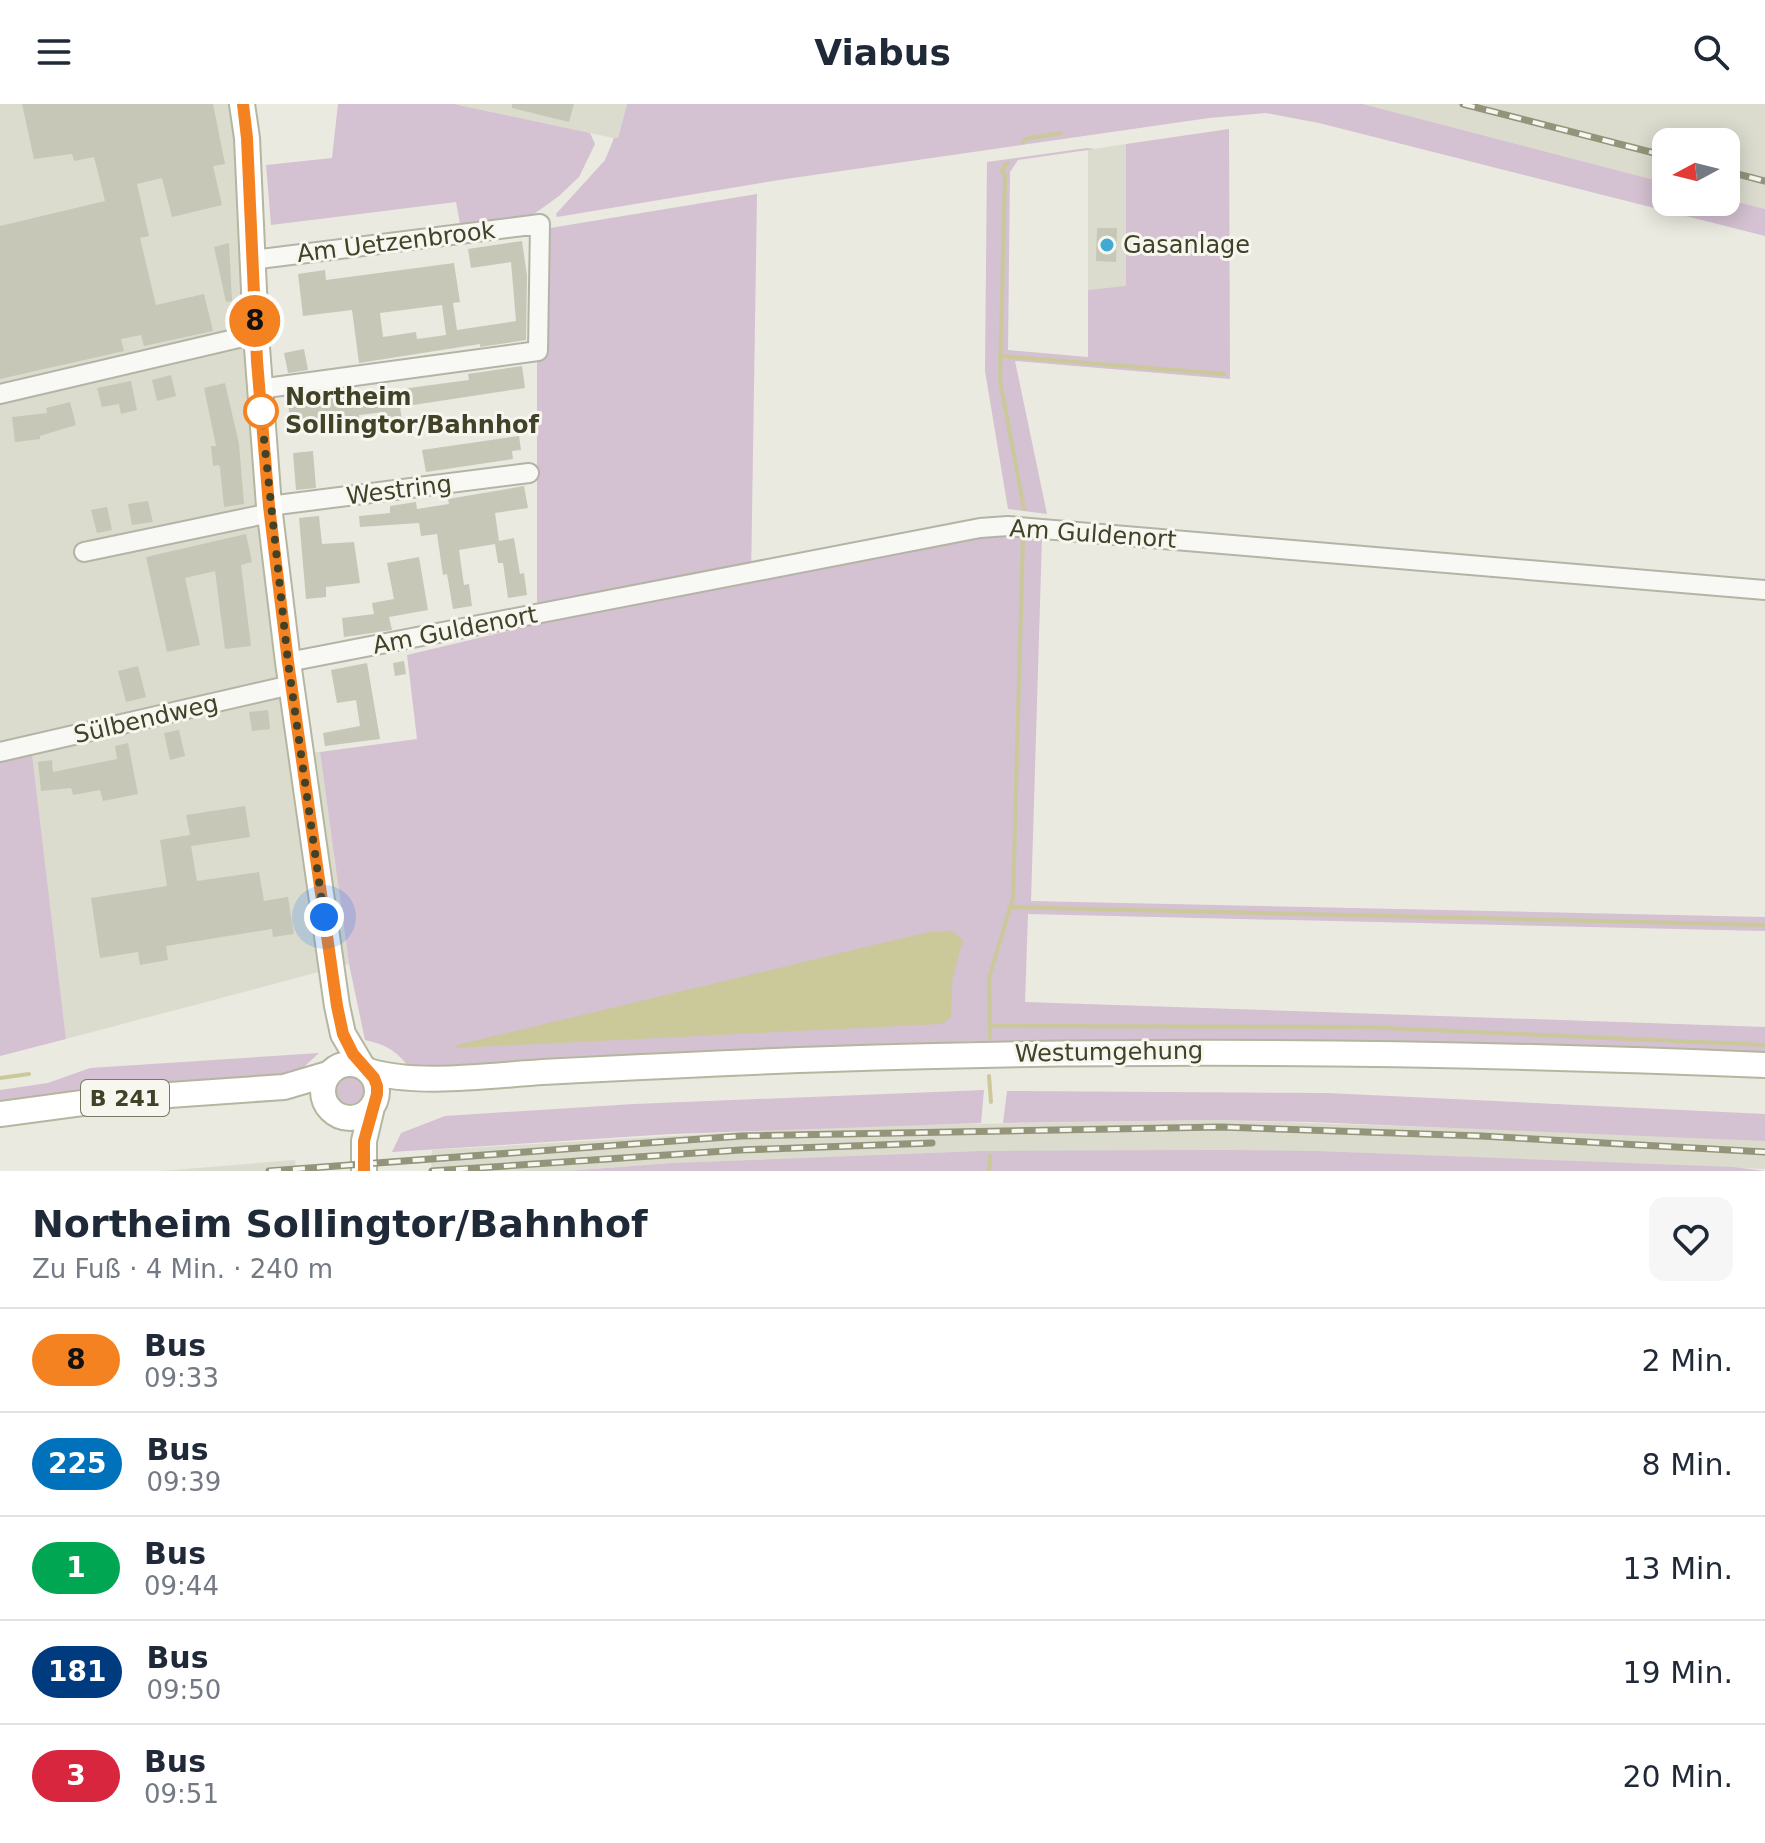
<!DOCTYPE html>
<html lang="de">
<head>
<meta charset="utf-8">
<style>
  :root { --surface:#fff; --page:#f6f6f7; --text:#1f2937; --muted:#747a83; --line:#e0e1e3 }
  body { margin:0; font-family:"DejaVu Sans",sans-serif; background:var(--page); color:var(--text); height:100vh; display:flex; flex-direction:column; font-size:30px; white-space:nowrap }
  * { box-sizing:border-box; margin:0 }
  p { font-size:26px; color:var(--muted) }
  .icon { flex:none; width:44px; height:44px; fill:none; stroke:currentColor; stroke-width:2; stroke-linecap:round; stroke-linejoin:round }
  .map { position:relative; height:1067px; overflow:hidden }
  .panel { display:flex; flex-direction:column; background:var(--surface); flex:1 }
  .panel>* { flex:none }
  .badge { padding:0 16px; border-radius:26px; font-size:28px; line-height:52px }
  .needle { width:52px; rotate:263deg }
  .fabs { position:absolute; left:1652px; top:24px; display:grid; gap:16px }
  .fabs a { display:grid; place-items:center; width:88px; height:88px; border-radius:16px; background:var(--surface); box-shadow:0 4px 20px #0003; font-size:40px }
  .you { position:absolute; width:40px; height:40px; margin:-20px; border:6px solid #fff; border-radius:50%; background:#1a73e8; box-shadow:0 0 0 12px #1a73e833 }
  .map>.badge { position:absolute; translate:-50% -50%; box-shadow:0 0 0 4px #fff }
  .round { display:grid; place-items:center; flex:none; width:84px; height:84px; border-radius:16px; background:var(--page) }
  .head { display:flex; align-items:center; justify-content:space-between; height:136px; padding:0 32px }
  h1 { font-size:38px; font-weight:700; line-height:60px }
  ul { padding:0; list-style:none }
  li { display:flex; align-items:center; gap:24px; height:104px; padding:0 32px; border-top:2px solid var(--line) }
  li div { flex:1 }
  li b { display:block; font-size:30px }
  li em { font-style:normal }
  li .badge { min-width:88px; font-weight:700; text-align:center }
  header { display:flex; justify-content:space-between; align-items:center; height:104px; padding:0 32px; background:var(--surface); font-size:36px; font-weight:700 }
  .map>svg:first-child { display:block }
  .built { fill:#dbdcce }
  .green { fill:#d4c1d1 }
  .water { fill:#cbc99a }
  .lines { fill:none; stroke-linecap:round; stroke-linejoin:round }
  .stream { stroke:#cbc99a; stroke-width:4 }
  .building { fill:#c6c7b7; fill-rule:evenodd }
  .minor-casing { stroke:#b4b4a6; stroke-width:22 }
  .major-casing { stroke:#b5b69f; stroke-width:28 }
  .minor { stroke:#f8f8f4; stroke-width:18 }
  .major { stroke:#fff; stroke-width:24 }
  .rail-casing { stroke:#939479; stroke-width:7 }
  .rail { stroke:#f7f7f0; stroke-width:4; stroke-dasharray:12; stroke-linecap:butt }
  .line-casing { stroke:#fff; stroke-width:18 }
  .line { stroke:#f58220; stroke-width:12 }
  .walk { stroke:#414228; stroke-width:8; stroke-dasharray:0 14.4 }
  .poi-dot { fill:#41aad4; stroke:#f7f7f0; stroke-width:3 }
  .stop-dot { fill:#fff; stroke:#f58220; stroke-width:4 }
  .labels { text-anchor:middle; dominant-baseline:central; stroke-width:6; stroke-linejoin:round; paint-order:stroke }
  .shield { fill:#f7f7f0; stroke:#787864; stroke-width:2 }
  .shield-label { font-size:22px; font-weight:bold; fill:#414228 }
  .street-label { font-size:24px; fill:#414228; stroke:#f7f7f0 }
  .poi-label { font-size:24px; fill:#414228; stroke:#f7f7f0; text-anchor:start }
  .stop-label { font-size:24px; font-weight:bold; fill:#414228; stroke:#f7f7f0; text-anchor:start }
</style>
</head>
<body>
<header><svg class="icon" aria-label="menu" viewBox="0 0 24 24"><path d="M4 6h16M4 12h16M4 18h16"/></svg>Viabus<svg class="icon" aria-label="search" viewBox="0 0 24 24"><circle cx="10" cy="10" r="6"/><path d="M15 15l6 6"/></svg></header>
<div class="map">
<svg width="1765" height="1067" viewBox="0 0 1765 1067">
  <rect width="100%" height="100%" fill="#eaeae1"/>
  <path class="built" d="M 0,0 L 238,0 L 297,650 L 320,648 L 349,860 L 66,935 L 32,651 L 0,658 Z
    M 454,0 L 627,0 L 618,35 Z
    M 1363,0 L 1765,0 L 1765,105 L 1726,95 L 1726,38 L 1666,38 L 1666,79 Z
    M 1126,40 L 1126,183 L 1088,186 L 1088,46 Z
    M 1213,1016 L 1609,1029 L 1765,1037 L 1765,1065 L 1318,1047 L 979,1047 L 672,1059 L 566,1067 L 431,1067 L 432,1046 L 846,1022 Z
    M 295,1056 L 296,1067 L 161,1067 Z"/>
  <path class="green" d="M 338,0 L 454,0 L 590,29 L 595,40 L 579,73 L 559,92 L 527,115 L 461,125 L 456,98 L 271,121 L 266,61 L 332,54 Z
    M 627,0 L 1363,0 L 1666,79 L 1666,98 L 1726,98 L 1726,95 L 1765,105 L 1765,132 L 1319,19 L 1266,9 L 1209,14 L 779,76 L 557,113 L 556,110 L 605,56 L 614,34 L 618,34 Z
    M 1229,25 L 1230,275 L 1015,257 L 1047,410 L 1008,405 L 985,267 L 987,58 L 1087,44 L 1095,45 L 1018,56 L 1010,68 L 1008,246 L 1088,253 L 1088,186 L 1126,182 L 1126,40 Z
    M 757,90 L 751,476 L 992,429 L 1042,433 L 1031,797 L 1765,813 L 1765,827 L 1028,810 L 1025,898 L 1765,923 L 1765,952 L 1379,939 L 974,937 L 416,965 C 407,963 407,960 401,954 C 391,943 378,939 365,936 L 349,860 L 320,648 L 417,635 L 407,551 L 537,520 L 537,254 L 544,125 Z
    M 32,650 L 66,935 L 0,952 L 0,658 Z
    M 319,949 L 293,973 L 0,1002 L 0,986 L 48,979 L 90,964 Z
    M330 987a20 20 0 1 1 40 0a20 20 0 1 1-40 0Z
    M 984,986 L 981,1019 L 671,1030 L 392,1048 L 401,1029 L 445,1012 L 634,1000 Z
    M 1007,987 L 1327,989 L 1765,1010 L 1765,1037 L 1311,1018 L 1213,1016 L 1003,1019 Z
    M 1219,1046 L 1318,1047 L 1733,1063 L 1765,1067 L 566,1067 L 672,1059 L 979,1047 Z"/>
  <path class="water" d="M 952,827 L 963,836 L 952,877 L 951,914 L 941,920 L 456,944 L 457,941 L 895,836 L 930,828 Z"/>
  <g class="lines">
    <path class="stream" d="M 1023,38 L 1025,35 L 1061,29
      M 1007,59 L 1002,66 L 1005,72 L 1000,276 L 1024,405
      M 1000,252 L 1224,270
      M 1010,803 L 1765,821
      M 990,922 L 1361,923 L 1765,941
      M 990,934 L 989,874 L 1013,794 L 1023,433
      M 989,972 L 991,998
      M 0,974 L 29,970
      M 989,1067 L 990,1052"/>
  </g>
  <path class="building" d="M 22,0 L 213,0 L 225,60 L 213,62 L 222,101 L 172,113 L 162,74 L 137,80 L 149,132 L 140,134 L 156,201 L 204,190 L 213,227 L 144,242 L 141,231 L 121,235 L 124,247 L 0,275 L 0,122 L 105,97 L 94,53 L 74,57 L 72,50 L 34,55 Z
    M 512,0 L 574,0 L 569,18 L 512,4 Z
    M 1097,124 L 1117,124 L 1116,158 L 1096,157 Z
    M 522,137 L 527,172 L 526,236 L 480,243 L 480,240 L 359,259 L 352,206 L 303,212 L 298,170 L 325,166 L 326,176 L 454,159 L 460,198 L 453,199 L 457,226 L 516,217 L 511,158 L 471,164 L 468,145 ZM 442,201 L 446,231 L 417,235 L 416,228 L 383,233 L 380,209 Z
    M 229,139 L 232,197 L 226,198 L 214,143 Z
    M 304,245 L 308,266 L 288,269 L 284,249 Z
    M 522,262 L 525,284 L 400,303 L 403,324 L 387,326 L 385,308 L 359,311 L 361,329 L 340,331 L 338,312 L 291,321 L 288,300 L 469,276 L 468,270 Z
    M 171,271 L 176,292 L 157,297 L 152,276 Z
    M 131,277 L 137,306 L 121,310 L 119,300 L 102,303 L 97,284 Z
    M 225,279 L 239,340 L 244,400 L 224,403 L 220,364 L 219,361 L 213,362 L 211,342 L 216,342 L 204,284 Z
    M 70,298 L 76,321 L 40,332 L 40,335 L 15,338 L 12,313 L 47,309 L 46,304 Z
    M 519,332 L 521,346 L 512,347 L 513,355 L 426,368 L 422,346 Z
    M 313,347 L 316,384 L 296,386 L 293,349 Z
    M 524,382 L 528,404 L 495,409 L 499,437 L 514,434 L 520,470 L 524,469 L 527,491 L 508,494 L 503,459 L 498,459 L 495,440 L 459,446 L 464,481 L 469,480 L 472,502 L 453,505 L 447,470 L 443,471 L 437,430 L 421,432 L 419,419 L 360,423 L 359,412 L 390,409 L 390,402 L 416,398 L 417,405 L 449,400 L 448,395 Z
    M 148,397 L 153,418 L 132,421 L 128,400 Z
    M 107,403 L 112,426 L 97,429 L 91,406 Z
    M 319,412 L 322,440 L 354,438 L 360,479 L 326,483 L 326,493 L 306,495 L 299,414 Z
    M 246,430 L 252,458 L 241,461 L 251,542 L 225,545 L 215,467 L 185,474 L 200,541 L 167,548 L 146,453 Z
    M 419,453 L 428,506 L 389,513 L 392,526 L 344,533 L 342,514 L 374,510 L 372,499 L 394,495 L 387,459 Z
    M 404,557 L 406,570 L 395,572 L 393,559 Z
    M 367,559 L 380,635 L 325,642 L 323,629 L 360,622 L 356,596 L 337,599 L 331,566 Z
    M 138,562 L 146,593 L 126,598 L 118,567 Z
    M 268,606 L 270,625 L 252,627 L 249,608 Z
    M 179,626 L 185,652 L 170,656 L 164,629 Z
    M 128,639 L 138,690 L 103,697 L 100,686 L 73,691 L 71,684 L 41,687 L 38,658 L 52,656 L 53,668 L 117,655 L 115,642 Z
    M 245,702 L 250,733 L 191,742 L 197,777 L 259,768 L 264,797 L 288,793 L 294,830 L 273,833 L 272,825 L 166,842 L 168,856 L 140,861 L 138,848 L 100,854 L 91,794 L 167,782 L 160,736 L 190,731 L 186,711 Z"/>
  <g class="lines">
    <g class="minor-casing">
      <path id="minor" d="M 252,156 L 540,120 L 538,247 L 259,285
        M 0,290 L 256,230
        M 269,402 L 529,369
        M 84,448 L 270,409
        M 288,558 L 980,424 L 1008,422 L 1765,486
        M 0,648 L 291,581"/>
    </g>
    <g class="major-casing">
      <path id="major" d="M 242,0 L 247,34 L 256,230 L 269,402 L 288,558 L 337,902 L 343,930 L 362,962
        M323 987a27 27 0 1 1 54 0a27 27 0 1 1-54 0Z
        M 369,967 C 416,982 493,971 543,968 C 639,963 735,958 831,955 C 1143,944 1454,948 1765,961
        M 0,1010 L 112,995 L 284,983 L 328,970
        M 364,1067 L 364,1037 L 372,1003"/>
    </g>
    <use href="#minor" class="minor"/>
    <use href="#major" class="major"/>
    <g class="rail-casing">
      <path id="rail" d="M 1463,0 L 1666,52
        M 1726,67 L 1765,77
        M 269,1067 L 741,1032 L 1221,1023 L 1481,1032 L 1765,1048
        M 432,1067 L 740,1046 L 932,1039"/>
    </g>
    <use href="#rail" class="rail"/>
  </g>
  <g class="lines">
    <g class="line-casing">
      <path id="line" d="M 243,0 L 247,34 L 257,257 L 269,402 L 288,558 L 337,902 L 343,930 L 353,950 L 374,974 L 377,982 L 377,990 L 364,1037 L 364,1067"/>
    </g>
    <use href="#line" class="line"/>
    <path class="walk" d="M 261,307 L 288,558 L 324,813"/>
  </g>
  <circle class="poi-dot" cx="1107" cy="141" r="8"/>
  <circle class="stop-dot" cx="261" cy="307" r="16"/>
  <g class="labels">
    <rect class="shield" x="81" y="976" width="88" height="36" rx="6"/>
    <g class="shield-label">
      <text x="125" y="994">B 241</text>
    </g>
    <g class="street-label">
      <text transform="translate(396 138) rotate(-7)">Am Uetzenbrook</text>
      <text transform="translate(399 386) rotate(-7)">Westring</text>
      <text transform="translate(1093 430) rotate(4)">Am Guldenort</text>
      <text transform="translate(455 526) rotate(-11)">Am Guldenort</text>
      <text transform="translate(146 615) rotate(-13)">Sülbendweg</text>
      <text transform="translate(1109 948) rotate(-1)">Westumgehung</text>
    </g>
    <g class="poi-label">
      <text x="1123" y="141">Gasanlage</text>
    </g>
    <g class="stop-label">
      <text x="285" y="293">Northeim<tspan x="285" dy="28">Sollingtor/Bahnhof</tspan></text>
    </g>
  </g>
</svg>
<div class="fabs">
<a><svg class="needle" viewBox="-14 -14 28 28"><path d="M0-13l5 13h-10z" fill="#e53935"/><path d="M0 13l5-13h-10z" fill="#747a83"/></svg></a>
</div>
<div class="you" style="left:324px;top:813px"></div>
<b class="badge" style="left:255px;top:217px;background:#f58220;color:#111">8</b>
</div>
<section class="panel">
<div class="head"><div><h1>Northeim Sollingtor/Bahnhof</h1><p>Zu Fuß · 4 Min. · 240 m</p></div><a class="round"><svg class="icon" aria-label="heart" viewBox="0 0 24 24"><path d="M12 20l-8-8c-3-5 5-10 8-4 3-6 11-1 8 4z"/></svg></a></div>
<ul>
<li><span class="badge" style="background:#f58220;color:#111">8</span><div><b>Bus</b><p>09:33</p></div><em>2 Min.</em></li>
<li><span class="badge" style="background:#0072bc;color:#fff">225</span><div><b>Bus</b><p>09:39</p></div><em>8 Min.</em></li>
<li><span class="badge" style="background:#00a651;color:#fff">1</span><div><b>Bus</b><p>09:44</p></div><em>13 Min.</em></li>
<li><span class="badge" style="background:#003b80;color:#fff">181</span><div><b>Bus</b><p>09:50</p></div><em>19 Min.</em></li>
<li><span class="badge" style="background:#d7263d;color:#fff">3</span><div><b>Bus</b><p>09:51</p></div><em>20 Min.</em></li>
</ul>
</section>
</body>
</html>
